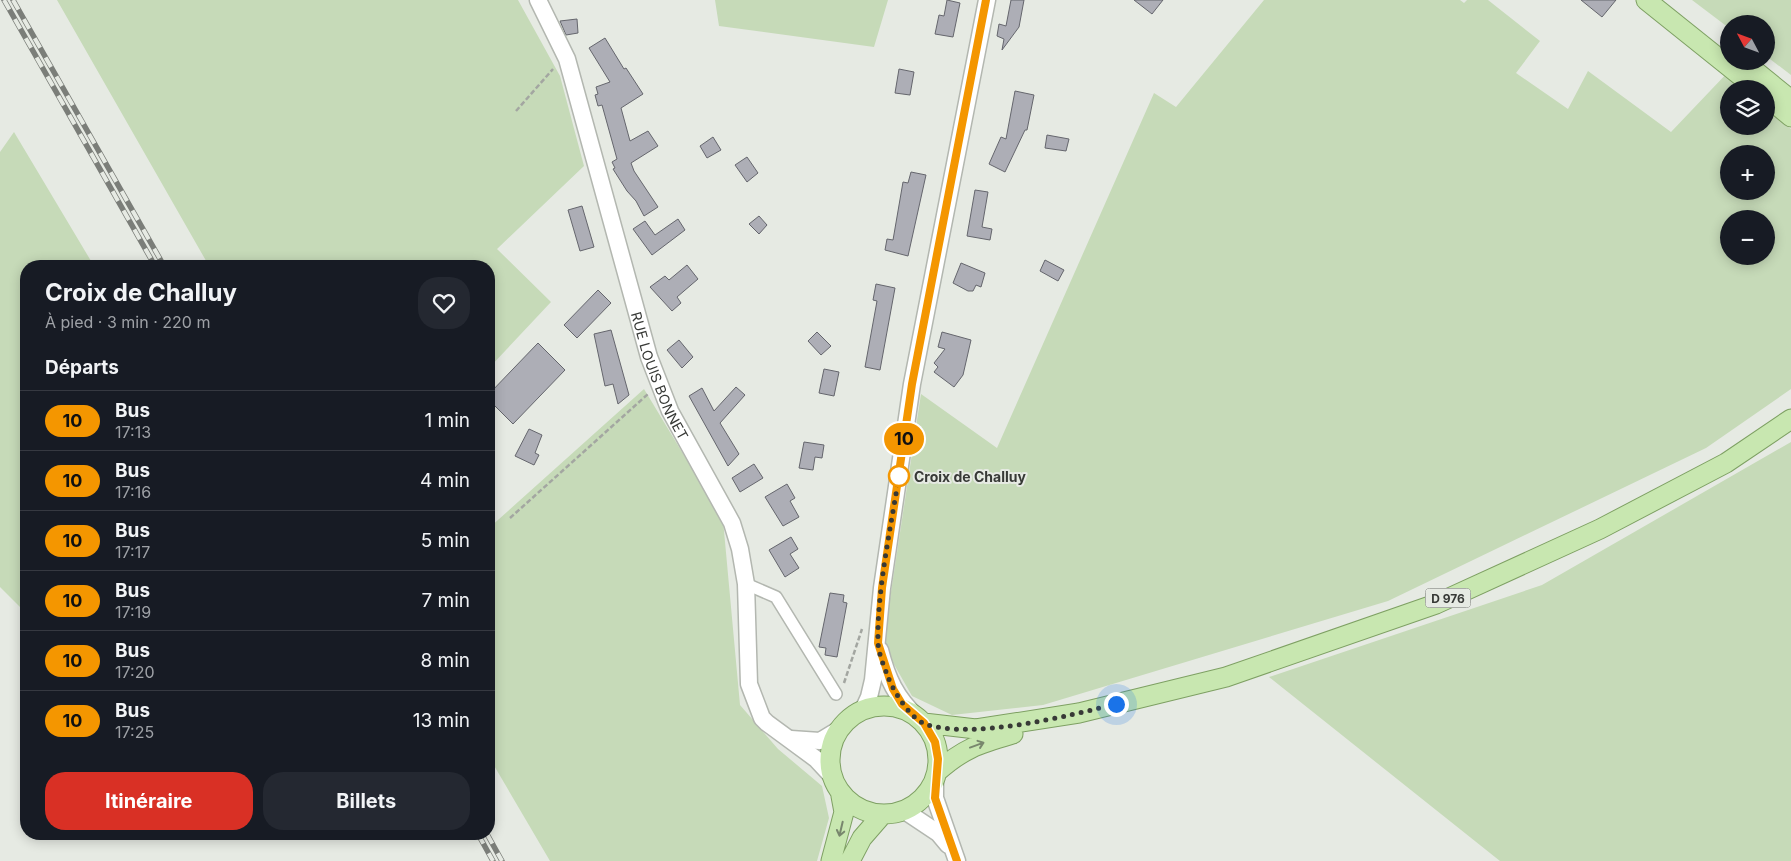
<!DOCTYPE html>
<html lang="fr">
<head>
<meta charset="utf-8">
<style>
  :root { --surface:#171b24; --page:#242831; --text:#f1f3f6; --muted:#9ea1a6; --line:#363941; --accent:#d93025 }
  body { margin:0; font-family:Inter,sans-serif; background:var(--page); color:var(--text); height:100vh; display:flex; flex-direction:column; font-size:19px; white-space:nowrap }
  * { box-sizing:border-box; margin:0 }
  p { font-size:16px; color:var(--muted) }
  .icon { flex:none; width:28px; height:28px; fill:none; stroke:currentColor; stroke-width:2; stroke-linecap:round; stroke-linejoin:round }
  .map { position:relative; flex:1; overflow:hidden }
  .drawer { position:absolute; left:20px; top:260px; width:475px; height:580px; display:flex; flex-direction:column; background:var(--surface); border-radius:20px; box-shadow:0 2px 12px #0003 }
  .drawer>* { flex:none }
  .badge { padding:0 10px; border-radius:16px; font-size:18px; line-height:32px }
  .needle { width:32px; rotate:311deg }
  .buttons { position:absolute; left:1720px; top:15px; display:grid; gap:10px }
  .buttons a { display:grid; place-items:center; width:55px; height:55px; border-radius:50%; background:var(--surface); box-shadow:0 2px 12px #0003; font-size:25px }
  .you { position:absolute; width:25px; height:25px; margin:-12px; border:4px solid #fff; border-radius:50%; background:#1a73e8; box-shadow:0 0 0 8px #1a73e833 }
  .map>.badge { position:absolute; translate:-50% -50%; box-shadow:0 0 0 2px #fff }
  h2 { padding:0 25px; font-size:19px; line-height:45px }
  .round { display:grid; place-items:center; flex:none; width:52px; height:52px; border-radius:20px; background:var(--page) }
  .overview { display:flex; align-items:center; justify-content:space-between; height:85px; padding:0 25px }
  h1 { font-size:24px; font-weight:700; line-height:38px }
  .button { display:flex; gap:10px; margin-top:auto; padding:10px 25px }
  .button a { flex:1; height:58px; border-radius:20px; background:var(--accent); color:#fff; font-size:20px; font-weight:700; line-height:58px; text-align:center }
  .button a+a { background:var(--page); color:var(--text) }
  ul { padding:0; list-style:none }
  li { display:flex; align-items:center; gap:15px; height:60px; padding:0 25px; border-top:1px solid var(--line) }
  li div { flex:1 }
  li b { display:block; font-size:19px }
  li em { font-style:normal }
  li .badge { min-width:55px; font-weight:700; text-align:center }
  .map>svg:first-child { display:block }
  .green { fill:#c6dab8; fill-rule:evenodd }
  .building { fill:#adaeb6; stroke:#65666d }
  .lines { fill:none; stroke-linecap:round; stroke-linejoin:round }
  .street-casing { stroke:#b3b7b0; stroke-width:14 }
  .secondary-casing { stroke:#b3b7b0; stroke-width:19 }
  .primary-casing { stroke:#7ea063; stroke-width:21 }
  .path { stroke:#a3a6a1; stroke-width:2.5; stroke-dasharray:5 2.5; stroke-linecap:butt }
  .street { stroke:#fff; stroke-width:11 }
  .secondary { stroke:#fff; stroke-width:16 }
  .primary { stroke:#c8e7b0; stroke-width:19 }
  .rail-casing { stroke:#7b7e79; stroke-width:5.5 }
  .rail { stroke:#e6eae3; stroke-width:4; stroke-dasharray:11; stroke-linecap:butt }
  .oneway { stroke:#78876d }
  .line-casing { stroke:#fff; stroke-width:11 }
  .line { stroke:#f49600; stroke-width:8 }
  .walk { stroke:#373936; stroke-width:5; stroke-dasharray:0 9 }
  .stop-dot { fill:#fff; stroke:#f49600; stroke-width:2.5 }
  .labels { text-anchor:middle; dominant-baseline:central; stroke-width:4; stroke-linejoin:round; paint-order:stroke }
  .shield { fill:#e6eae3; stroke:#6c6e6a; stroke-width:1 }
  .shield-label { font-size:12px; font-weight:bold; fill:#373936 }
  .street-label { font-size:14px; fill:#373936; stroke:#e6eae3 }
  .stop-label { font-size:14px; font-weight:bold; fill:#373936; stroke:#e6eae3; text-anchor:start }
</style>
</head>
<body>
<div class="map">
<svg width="1791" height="861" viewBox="0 0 1791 861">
  <rect width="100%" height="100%" fill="#e6eae3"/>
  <path class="green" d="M 57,0 L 518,0 L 560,76 L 584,166 L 497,249 L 551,302 L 489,368 L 489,266 L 209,266 Z
    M 715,0 L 888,0 L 874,47 L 719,26 Z
    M 1264,0 L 1460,0 L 1464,3 L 1467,0 L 1488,0 L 1540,41 L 1516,73 L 1568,109 L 1588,71 L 1671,132 L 1730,70 L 1749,89 L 1729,89 L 1729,126 L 1766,126 L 1766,105 L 1791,129 L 1791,389 L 1706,448 L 1388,601 L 1043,705 L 952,715 L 912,696 L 883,645 L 921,394 L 997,448 L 1154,93 L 1176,107 ZM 1729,154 L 1766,154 L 1766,191 L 1729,191 ZM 1729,219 L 1766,219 L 1766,256 L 1729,256 Z
    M 1692,0 L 1791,0 L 1791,75 L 1766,56 L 1766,24 L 1729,24 L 1729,28 Z
    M 14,132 L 94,266 L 26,266 L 26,603 L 21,608 L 0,587 L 0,152 Z
    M 644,389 L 723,520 L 740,705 L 778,749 L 822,786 L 829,818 L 817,861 L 550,861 L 489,757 L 489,528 Z
    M 1791,442 L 1791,861 L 1500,861 L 1269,677 L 1542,585 Z"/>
  <path class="building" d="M 947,0 L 960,3 L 953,37 L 935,34 L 939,15 L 944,16 Z
    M 1011,0 L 1024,0 L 1019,27 L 1002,50 L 1004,39 L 997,36 L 999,24 L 1006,26 Z
    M 1134,0 L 1163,0 L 1152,14 Z
    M 1581,0 L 1616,0 L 1602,17 Z
    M 577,19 L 578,33 L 566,35 L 560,21 Z
    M 605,38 L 624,69 L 626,68 L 643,94 L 621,108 L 630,141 L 648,131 L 658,146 L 631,163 L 634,171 L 658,207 L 644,216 L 636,201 L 627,191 L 613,169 L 615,168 L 612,162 L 617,159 L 602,105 L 598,106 L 595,95 L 598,94 L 596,87 L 610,82 L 589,48 Z
    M 899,69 L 914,72 L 910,95 L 895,93 Z
    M 1015,91 L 1034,95 L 1027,130 L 1025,130 L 1005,172 L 989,164 L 1001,137 L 1006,139 Z
    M 1047,135 L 1069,139 L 1066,151 L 1045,148 Z
    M 713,137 L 721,150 L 707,158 L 700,146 Z
    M 747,157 L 758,173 L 747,182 L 735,165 Z
    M 911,172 L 926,175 L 908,256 L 885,250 L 887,239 L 893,240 L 903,182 L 908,183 Z
    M 975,190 L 988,192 L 982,227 L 992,229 L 990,240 L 967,236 Z
    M 582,206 L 594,247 L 580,251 L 568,210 Z
    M 759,216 L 767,225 L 759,234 L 749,224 Z
    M 678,219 L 685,230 L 652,255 L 633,229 L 645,221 L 655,235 Z
    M 1045,260 L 1064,270 L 1058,281 L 1040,271 Z
    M 961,263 L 985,273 L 981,287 L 976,285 L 973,291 L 968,291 L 953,283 Z
    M 687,265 L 698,279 L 677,297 L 681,303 L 672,311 L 650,287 L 665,276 L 669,280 Z
    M 876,284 L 895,288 L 880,370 L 865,367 L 877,301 L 873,300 Z
    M 598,290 L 611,303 L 577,338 L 564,325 Z
    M 611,330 L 629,395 L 618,404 L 613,384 L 605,386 L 594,334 Z
    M 817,332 L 831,346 L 821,355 L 808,341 Z
    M 942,332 L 971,340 L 963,375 L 954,387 L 934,372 L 938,367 L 934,363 L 945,349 L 938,347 Z
    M 679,340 L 693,357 L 682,368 L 667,350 Z
    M 538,343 L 565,370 L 513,424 L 489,400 L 489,394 Z
    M 824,369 L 839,372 L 834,396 L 819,393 Z
    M 736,387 L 745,395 L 720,423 L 739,454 L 728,466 L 689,396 L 702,388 L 714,411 Z
    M 529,429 L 542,435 L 535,453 L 539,455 L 534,465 L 515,456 Z
    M 804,442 L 824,445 L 822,458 L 815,457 L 813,470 L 799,468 Z
    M 754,464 L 763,478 L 740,492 L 732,478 Z
    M 787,484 L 795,498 L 790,501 L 799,517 L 783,526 L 765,497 Z
    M 791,537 L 798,549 L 790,554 L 799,568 L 785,577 L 769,550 Z
    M 830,593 L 844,595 L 843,602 L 847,603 L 837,657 L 825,655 L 826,648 L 819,647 Z"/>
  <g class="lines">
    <g class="street-casing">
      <path id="street" d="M 746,584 L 776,597 L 836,694"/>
    </g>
    <g class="secondary-casing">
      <g id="secondary">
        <path id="s1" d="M 538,0 L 567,59 L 649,357 L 670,411 L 732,523 L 740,549 L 746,584 L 749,684 L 762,718 L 767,723 L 816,759 L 830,774"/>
        <path d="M 880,650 C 887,678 896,698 918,718"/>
        <path d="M 863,710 L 869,697 L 873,680 L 882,588 L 912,384 L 987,0"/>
        <path d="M 791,739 L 820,741 L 838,730"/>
        <path d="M 935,779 L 935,798 L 957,861"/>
        <path d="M 905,811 L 938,833 L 948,845"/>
      </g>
    </g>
    <g class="primary-casing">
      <path id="primary" d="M 1646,0 L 1757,89
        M 1749,66 L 1791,100
        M 1766,96 L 1791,117
        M830 760a54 54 0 1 1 108 0a54 54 0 1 1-108 0Z
        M 924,723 L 976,729 L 1079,713 L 1226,677 L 1436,604 L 1600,529 L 1726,463 L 1791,419
        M 937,772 C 964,748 979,744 1013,734
        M 831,861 L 844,812 L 841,796
        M 850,861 L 862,838 L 882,815"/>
    </g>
    <path class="path" d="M 516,111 L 553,69
      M 510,518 L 648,394
      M 844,683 L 862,629"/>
    <use href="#street" class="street"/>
    <use href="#secondary" class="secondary"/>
    <use href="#primary" class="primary"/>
    <g class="rail-casing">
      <path id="rail" d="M 4,0 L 155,266
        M 13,0 L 164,266
        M 478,834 L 493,861
        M 487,834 L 502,861"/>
    </g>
    <use href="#rail" class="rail"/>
  </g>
  <defs><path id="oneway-shaft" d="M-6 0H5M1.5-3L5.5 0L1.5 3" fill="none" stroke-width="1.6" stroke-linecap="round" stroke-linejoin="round" transform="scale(1.25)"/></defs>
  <g class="oneway">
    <use href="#oneway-shaft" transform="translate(977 745) rotate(-20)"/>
    <use href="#oneway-shaft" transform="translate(841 829) rotate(103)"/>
  </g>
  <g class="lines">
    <g class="line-casing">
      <path id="line" d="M 957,861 L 935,798 L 938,759 L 935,742 L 924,723 L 902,704 L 893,689 L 878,643 L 882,588 L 912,384 L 986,0"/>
    </g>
    <use href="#line" class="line"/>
    <path class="walk" d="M 899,476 C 891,526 877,591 878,641 C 878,653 884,666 888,677 C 894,692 910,718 925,724 C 971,740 1069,716 1116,704"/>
  </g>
  <circle class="stop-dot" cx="899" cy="476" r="10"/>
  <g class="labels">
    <rect class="shield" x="1425.5" y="588.5" width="45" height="19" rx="4"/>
    <g class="shield-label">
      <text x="1448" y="598">D 976</text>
    </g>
    <g class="street-label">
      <text stroke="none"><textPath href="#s1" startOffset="396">RUE LOUIS BONNET</textPath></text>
    </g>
    <g class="stop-label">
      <text x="914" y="476">Croix de Challuy</text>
    </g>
  </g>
</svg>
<div class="buttons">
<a><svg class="needle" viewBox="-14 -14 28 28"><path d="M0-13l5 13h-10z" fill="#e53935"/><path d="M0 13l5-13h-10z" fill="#9ea1a6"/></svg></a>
<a><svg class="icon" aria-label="layers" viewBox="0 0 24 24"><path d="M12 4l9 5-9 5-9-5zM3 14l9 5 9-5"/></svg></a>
<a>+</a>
<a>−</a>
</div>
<div class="you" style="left:1116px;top:704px"></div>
<b class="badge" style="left:904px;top:439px;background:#f49600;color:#111">10</b>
<section class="drawer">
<div class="overview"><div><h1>Croix de Challuy</h1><p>À pied · 3 min · 220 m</p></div><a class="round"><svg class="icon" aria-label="heart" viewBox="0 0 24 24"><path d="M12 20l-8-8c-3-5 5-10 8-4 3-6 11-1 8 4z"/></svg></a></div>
<h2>Départs</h2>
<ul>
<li><span class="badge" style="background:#f49600;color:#111">10</span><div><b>Bus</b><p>17:13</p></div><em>1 min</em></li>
<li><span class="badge" style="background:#f49600;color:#111">10</span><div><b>Bus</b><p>17:16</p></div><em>4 min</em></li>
<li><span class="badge" style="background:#f49600;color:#111">10</span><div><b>Bus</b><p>17:17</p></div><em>5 min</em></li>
<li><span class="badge" style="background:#f49600;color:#111">10</span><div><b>Bus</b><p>17:19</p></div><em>7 min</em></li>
<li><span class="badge" style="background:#f49600;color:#111">10</span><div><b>Bus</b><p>17:20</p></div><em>8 min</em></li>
<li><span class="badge" style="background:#f49600;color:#111">10</span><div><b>Bus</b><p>17:25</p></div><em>13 min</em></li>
</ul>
<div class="button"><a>Itinéraire</a><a>Billets</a></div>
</section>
</div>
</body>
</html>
